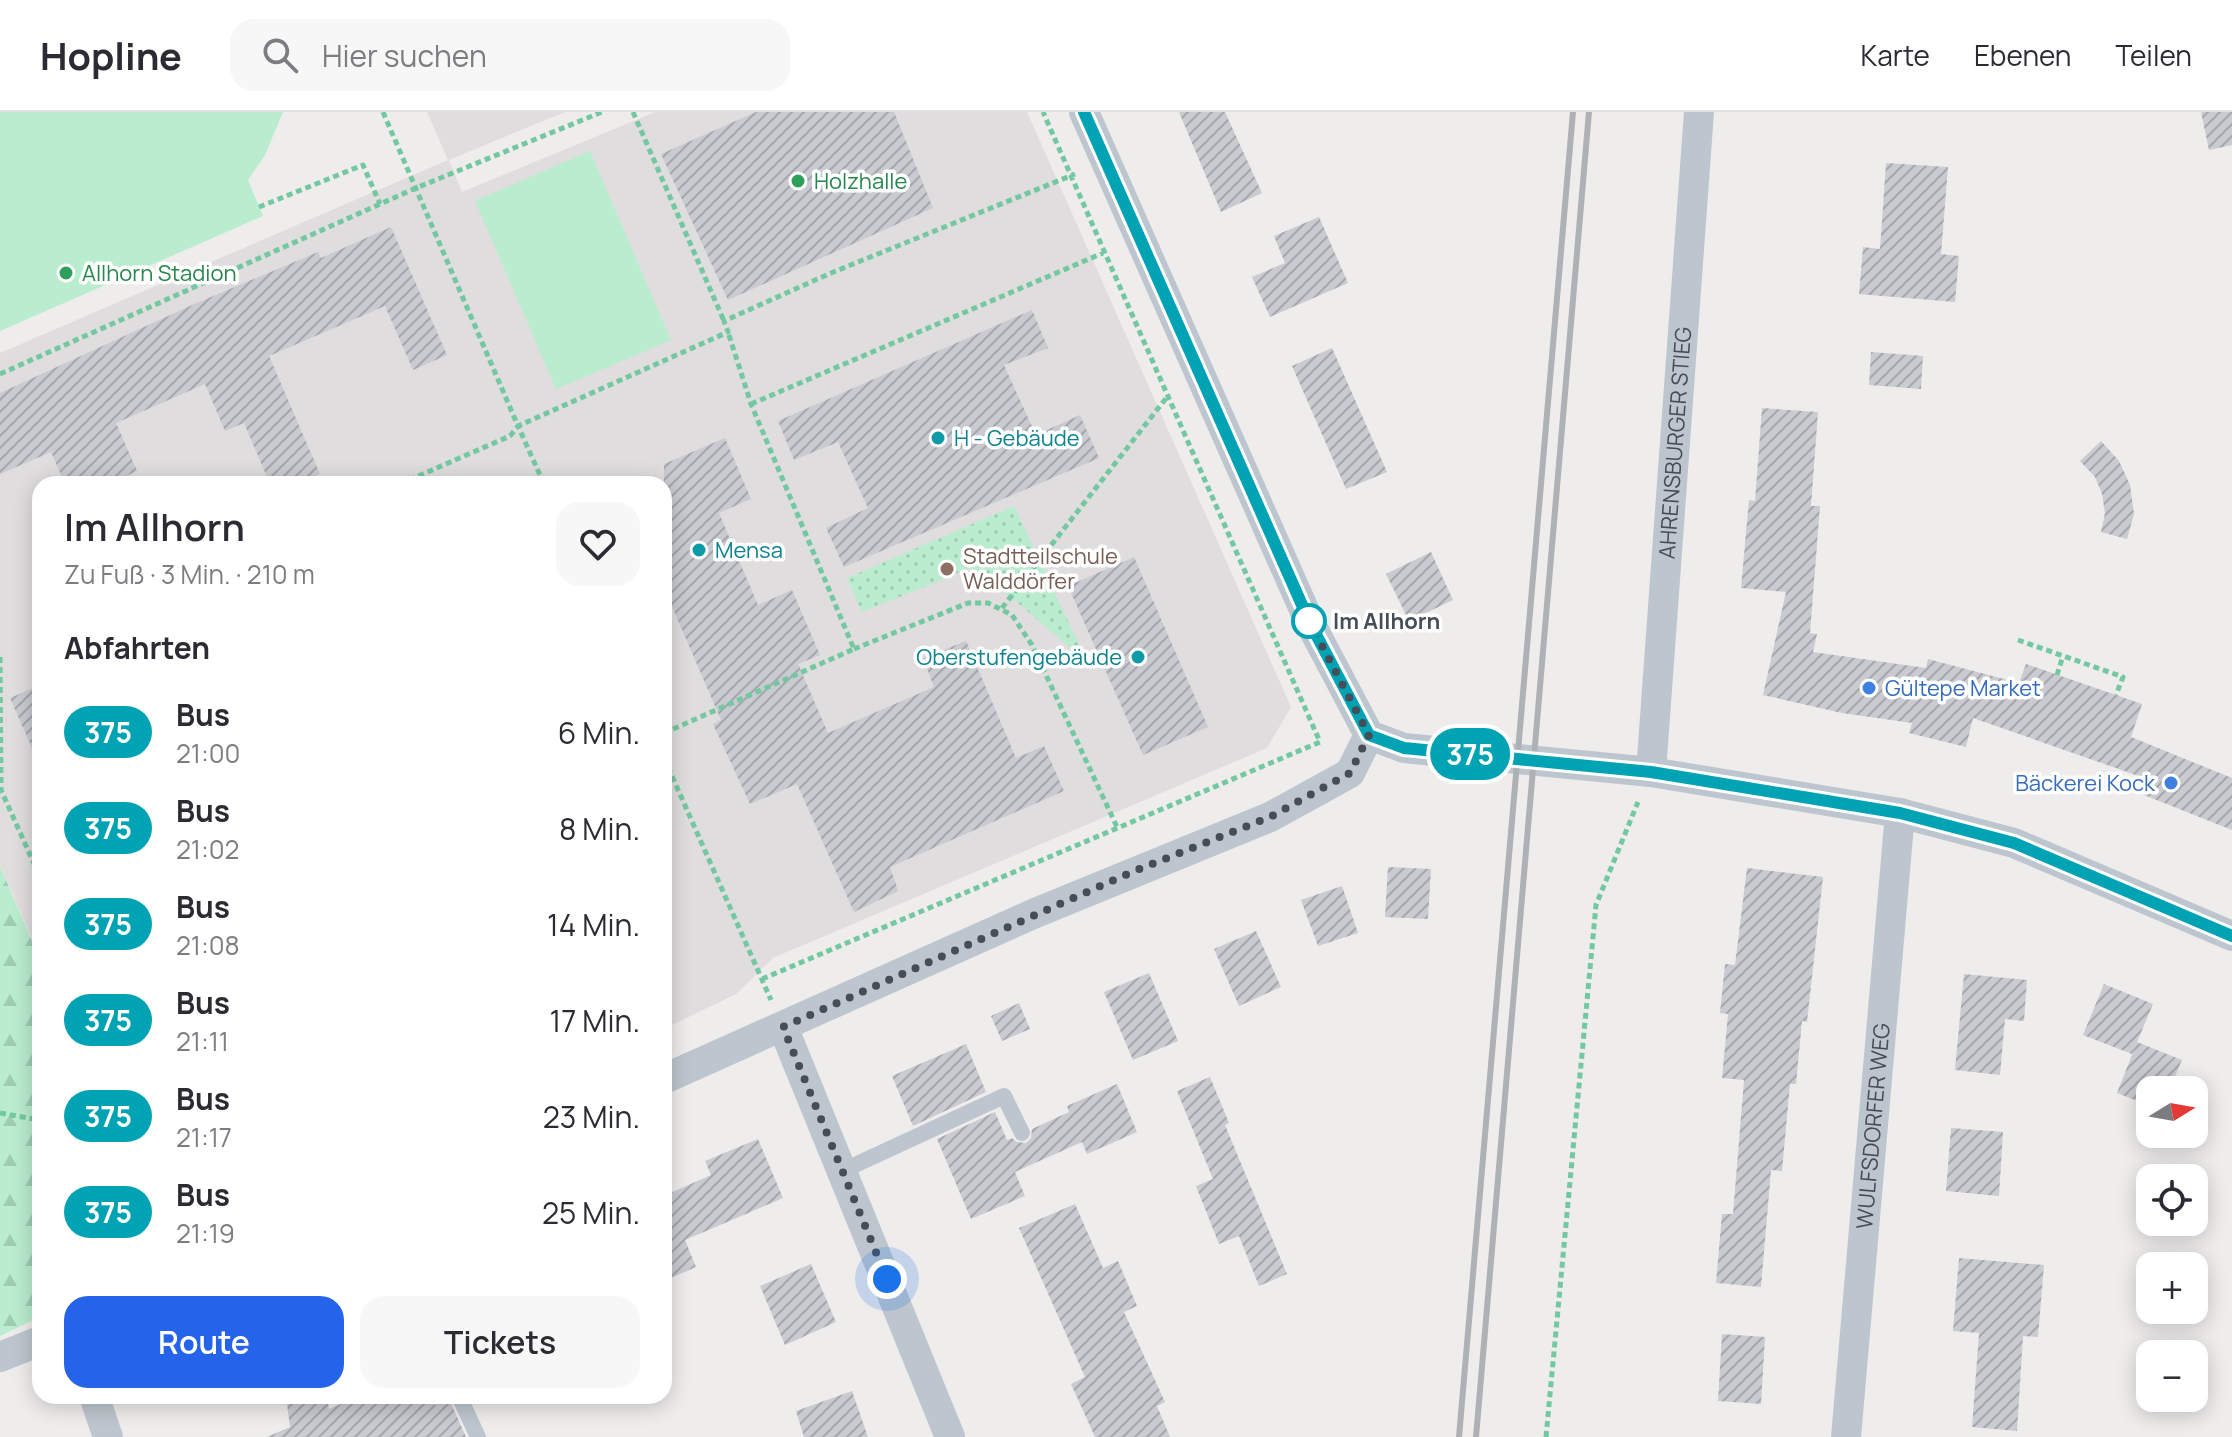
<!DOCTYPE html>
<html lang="de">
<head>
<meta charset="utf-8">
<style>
  :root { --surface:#fff; --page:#f7f7f7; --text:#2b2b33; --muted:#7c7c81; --line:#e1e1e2; --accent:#2563eb }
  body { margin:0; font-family:Manrope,sans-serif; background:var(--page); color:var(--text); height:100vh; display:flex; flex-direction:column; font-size:30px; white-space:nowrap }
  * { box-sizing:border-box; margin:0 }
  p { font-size:26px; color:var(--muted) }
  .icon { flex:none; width:44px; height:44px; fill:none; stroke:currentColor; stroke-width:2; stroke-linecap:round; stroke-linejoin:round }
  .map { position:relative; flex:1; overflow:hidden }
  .details { position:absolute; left:32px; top:364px; width:640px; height:928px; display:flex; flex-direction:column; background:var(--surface); border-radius:24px; box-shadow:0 4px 20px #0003 }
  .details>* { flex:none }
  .badge { padding:0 16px; border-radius:26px; font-size:28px; line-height:52px }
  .needle { width:52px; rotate:79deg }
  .controls { position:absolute; left:2136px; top:964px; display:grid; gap:16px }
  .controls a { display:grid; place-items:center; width:72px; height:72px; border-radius:16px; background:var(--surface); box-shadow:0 4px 20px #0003; font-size:40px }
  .you { position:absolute; width:40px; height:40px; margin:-20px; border:6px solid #fff; border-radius:50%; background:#1a73e8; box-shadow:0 0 0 12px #1a73e833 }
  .map>.badge { position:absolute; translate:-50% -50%; box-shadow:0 0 0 4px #fff }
  h2 { padding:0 32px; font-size:30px; line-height:72px }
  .round { display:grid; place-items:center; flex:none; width:84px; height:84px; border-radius:24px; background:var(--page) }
  .overview { display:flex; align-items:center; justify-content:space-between; height:136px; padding:0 32px }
  h1 { font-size:38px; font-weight:600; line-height:60px }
  .button { display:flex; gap:16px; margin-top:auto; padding:16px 32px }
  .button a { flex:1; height:92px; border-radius:24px; background:var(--accent); color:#fff; font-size:32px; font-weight:600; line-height:92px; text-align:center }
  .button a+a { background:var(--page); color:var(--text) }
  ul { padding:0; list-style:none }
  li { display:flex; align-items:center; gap:24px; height:96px; padding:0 32px }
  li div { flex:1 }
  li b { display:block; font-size:30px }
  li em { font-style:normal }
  li .badge { min-width:88px; font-weight:700; text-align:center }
  header { display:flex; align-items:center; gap:48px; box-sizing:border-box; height:112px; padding:0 40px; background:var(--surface); border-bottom:2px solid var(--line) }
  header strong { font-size:38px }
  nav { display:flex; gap:44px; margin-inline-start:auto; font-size:28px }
  .search { width:560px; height:72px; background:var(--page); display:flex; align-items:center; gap:20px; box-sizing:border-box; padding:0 28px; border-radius:24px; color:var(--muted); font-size:30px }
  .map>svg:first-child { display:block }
  .education { fill:#dfdddd }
  .grass { fill:url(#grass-dots) }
  .forest { fill:url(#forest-firs) }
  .pitch { fill:#baeccf }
  .building { fill:url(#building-hatch) }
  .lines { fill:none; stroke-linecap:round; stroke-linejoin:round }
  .path { stroke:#74c8a1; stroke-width:5; stroke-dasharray:6 4; stroke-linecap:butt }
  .lane { stroke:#bdc6ce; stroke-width:16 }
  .street { stroke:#bdc6ce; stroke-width:30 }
  .rail { stroke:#aeb1b6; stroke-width:6 }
  .line-casing { stroke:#fff; stroke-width:18 }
  .line { stroke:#00a3b4; stroke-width:12 }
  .walk { stroke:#454e58; stroke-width:8; stroke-dasharray:0 14.4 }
  .leisure-dot { fill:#2e9e5b; stroke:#fff; stroke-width:3 }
  .culture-dot { fill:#0f9aa8; stroke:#fff; stroke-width:3 }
  .education-dot { fill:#8d6e63; stroke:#fff; stroke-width:3 }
  .stop-dot { fill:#fff; stroke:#00a3b4; stroke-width:4 }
  .shop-dot { fill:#3f7fe0; stroke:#fff; stroke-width:3 }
  .labels { text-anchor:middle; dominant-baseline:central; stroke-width:7; stroke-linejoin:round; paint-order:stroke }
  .leisure-label { font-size:22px; fill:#27864d; stroke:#fff; text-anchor:start }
  .culture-label { font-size:22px; fill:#0d838f; stroke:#fff; text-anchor:start }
  .street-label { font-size:22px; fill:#454e58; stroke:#fff }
  .education-label { font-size:22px; fill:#785e54; stroke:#fff; text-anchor:start }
  .stop-label { font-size:22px; font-weight:bold; fill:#454e58; stroke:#fff; text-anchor:start }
  .shop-label { font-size:22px; fill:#366cbe; stroke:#fff; text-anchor:start }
</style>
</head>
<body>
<header>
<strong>Hopline</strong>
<div class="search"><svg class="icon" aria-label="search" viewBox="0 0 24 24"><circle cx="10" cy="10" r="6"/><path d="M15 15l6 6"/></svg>Hier suchen</div>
<nav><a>Karte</a><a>Ebenen</a><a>Teilen</a></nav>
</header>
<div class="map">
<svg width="2232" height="1325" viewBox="0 0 2232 1325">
  <defs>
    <pattern id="grass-dots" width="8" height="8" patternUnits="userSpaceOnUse" patternTransform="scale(2)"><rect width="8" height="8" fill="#baeccf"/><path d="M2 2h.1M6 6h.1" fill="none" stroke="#a1ccb4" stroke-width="1.8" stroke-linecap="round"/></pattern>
    <pattern id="forest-firs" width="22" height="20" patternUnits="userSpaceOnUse" patternTransform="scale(2)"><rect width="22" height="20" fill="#baeccf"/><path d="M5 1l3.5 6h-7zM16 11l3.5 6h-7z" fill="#a1ccb4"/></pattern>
    <pattern id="building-hatch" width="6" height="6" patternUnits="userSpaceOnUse" patternTransform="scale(2)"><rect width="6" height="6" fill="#c9cbd1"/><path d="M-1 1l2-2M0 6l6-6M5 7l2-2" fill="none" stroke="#a5a7ac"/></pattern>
  </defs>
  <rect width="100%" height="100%" fill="#efecec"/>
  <path class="education" d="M 427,0 L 565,0 L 449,48 L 462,80 L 655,0 L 1027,0 L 1291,595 L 1267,636 L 773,846 L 736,882 L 664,917 L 664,372 L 40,372 L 40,846 L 0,753 L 0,241 L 448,48 Z"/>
  <path class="grass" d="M 1014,394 L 1087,550 L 1011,485 L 970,456 L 862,500 L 847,466 Z"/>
  <path class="forest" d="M 0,754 L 40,848 L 40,1205 L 0,1224 Z"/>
  <path class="pitch" d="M 0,0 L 283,0 L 265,43 L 248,68 L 263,104 L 0,219 Z
    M 590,39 L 671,228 L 556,277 L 475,89 Z"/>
  <path class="building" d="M 756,0 L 894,0 L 933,96 L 728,188 L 661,42 Z
    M 1179,0 L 1225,0 L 1262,81 L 1221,100 Z
    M 2201,0 L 2232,0 L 2232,33 L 2209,38 Z
    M 1886,51 L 1948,55 L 1941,142 L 1959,144 L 1955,190 L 1859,182 L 1863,135 L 1880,137 Z
    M 1319,105 L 1348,171 L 1270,205 L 1252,165 L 1285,151 L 1274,124 Z
    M 391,115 L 447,243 L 413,258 L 385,194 L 269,244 L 320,362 L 296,372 L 270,372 L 244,311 L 225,319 L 205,272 L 116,311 L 137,359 L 108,372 L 65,372 L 51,340 L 0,362 L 0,281 L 192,193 L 318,140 L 321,146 Z
    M 1032,198 L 1048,236 L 1004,253 L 1036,323 L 1080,303 L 1099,346 L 844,455 L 826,416 L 868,396 L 838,330 L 794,348 L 778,309 Z
    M 1332,236 L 1387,360 L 1346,377 L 1292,254 Z
    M 1871,240 L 1923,244 L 1921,277 L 1869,273 Z
    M 1762,296 L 1818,300 L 1811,394 L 1820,394 L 1810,521 L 1817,522 L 1813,540 L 1926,556 L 1928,547 L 2019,571 L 2026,552 L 2142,592 L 2131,625 L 2232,666 L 2232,718 L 2144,683 L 2150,668 L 1973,606 L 1966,635 L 1909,621 L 1912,611 L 1842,601 L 1763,583 L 1786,480 L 1741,476 L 1749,388 L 1755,389 Z
    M 725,326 L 751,387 L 719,401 L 758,493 L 792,478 L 820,543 L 798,552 L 828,621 L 934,575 L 923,546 L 966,529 L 1016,646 L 1044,634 L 1064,679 L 890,755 L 898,779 L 854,800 L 797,672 L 750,692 L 713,612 L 721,608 L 664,476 L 664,352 Z
    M 2101,329 L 2119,349 L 2130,373 L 2134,402 L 2127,427 L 2101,420 L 2105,401 L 2102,382 L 2095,365 L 2080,349 Z
    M 1431,440 L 1453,488 L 1409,509 L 1386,462 Z
    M 1134,445 L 1208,615 L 1143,643 L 1068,474 Z
    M 40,573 L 40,654 L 10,586 Z
    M 1388,755 L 1431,757 L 1428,807 L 1385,805 Z
    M 1747,756 L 1823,765 L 1807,910 L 1802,909 L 1796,972 L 1790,972 L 1782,1059 L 1771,1058 L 1761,1175 L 1716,1171 L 1722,1102 L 1733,1102 L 1744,968 L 1722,966 L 1728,902 L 1720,901 L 1725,852 L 1735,853 Z
    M 1342,774 L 1358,821 L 1318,834 L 1301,788 Z
    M 1256,819 L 1281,875 L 1239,894 L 1214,837 Z
    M 1149,861 L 1178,929 L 1133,948 L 1104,880 Z
    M 1964,862 L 2027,868 L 2024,909 L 2005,907 L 2000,963 L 1955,958 Z
    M 2104,872 L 2153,892 L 2132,942 L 2083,923 Z
    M 1019,891 L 1030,917 L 1002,929 L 991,904 Z
    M 2137,930 L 2182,948 L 2169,978 L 2150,978 L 2150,994 L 2117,981 Z
    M 966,932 L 986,980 L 913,1014 L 892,964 Z
    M 1210,965 L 1229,1011 L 1225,1013 L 1287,1162 L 1259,1174 L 1239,1124 L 1219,1132 L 1196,1074 L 1213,1067 L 1177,979 Z
    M 1117,972 L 1137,1020 L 1087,1042 L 1082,1030 L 1015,1060 L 1025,1084 L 971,1107 L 937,1027 L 995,1000 L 1007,1028 L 1012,1026 L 1017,1030 L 1026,1031 L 1031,1026 L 1032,1017 L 1069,1000 L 1067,994 Z
    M 1951,1016 L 2003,1020 L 1999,1084 L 1946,1079 Z
    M 758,1027 L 783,1086 L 685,1128 L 696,1155 L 664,1169 L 664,1079 L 666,1083 L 711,1063 L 705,1049 Z
    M 1075,1092 L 1103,1156 L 1118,1149 L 1137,1194 L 1124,1200 L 1165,1290 L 1157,1294 L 1170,1325 L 1095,1325 L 1071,1272 L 1085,1265 L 1019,1116 Z
    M 1959,1146 L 2044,1153 L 2038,1225 L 2023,1224 L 2017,1319 L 1972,1315 L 1979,1221 L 1953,1219 Z
    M 811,1152 L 836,1210 L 785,1233 L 760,1174 Z
    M 1722,1222 L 1765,1225 L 1761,1292 L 1718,1289 Z
    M 852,1279 L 868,1325 L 804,1325 L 796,1299 Z
    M 286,1284 L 327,1284 L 329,1297 L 359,1284 L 430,1284 L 435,1293 L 449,1287 L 466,1325 L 267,1325 L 290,1315 Z"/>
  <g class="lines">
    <path class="path" d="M 383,0 L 518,314 L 728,220 L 724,209 L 831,161 L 1075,62
      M 633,0 L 724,209
      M 259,95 L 363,53 L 380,92
      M 0,262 L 416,76 L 602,0
      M 751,292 L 1103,141
      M 400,372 L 510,324 L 518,314 L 544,372
      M 1002,496 L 1167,285
      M 2018,528 L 2123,565 L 2116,583
      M 854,537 L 968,491 L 988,491 L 1012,503 L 1032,533 L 1117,715
      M 0,545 L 1,678 L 40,765
      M 2057,563 L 2063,544
      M 664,621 L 854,537 L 751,292 L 728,220
      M 664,646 L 771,888
      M 762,867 L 1320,630 L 1043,0
      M 0,1001 L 40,1008
      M 1546,1325 L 1596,793 L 1638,690"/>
    <path class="lane" d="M 842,1059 L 1004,984 L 1022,1021
      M 459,1284 L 478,1325"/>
    <g class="street">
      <path d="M 1084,0 L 1310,511 L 1369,623 L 1404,636 L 1651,660 L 1900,701 L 2014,731 L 2232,824"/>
      <path id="s1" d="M 1651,660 L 1699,0"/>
      <path d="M 783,915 L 950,1325"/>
      <path d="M 664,967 L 1033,802 L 1270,705 L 1350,661 L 1369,623"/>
      <path d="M 0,1245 L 40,1229"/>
      <path d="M 94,1284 L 108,1325"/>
      <path id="s2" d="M 1846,1325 L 1900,701"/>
    </g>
    <path class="rail" d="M 1459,1325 L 1573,0
      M 1476,1325 L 1589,0"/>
  </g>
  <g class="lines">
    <g class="line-casing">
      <path id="line" d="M 1084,0 L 1310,511 L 1369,623 L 1404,636 L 1651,660 L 1900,701 L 2014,731 L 2232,824"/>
    </g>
    <use href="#line" class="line"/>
    <path class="walk" d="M 887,1167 L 783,915 L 1132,760 L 1270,705 L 1350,661 L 1369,623 L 1309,509"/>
  </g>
  <g class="leisure-dot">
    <circle cx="798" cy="69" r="8"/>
    <circle cx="66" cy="161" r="8"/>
  </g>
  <g class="culture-dot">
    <circle cx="938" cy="326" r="8"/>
    <circle cx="699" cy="438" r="8"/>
    <circle cx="1138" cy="545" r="8"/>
  </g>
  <circle class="education-dot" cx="947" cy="457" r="8"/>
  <circle class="stop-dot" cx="1309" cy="509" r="16"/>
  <g class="shop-dot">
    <circle cx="1869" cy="576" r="8"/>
    <circle cx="2171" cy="671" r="8"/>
  </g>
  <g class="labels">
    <g class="leisure-label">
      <text x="814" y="69">Holzhalle</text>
      <text x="82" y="161">Allhorn Stadion</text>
    </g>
    <g class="culture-label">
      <text x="954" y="326">H - Gebäude</text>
      <text x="715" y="438">Mensa</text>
      <text x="1122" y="545" text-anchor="end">Oberstufengebäude</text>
    </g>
    <g class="street-label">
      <text stroke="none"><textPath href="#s1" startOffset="330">AHRENSBURGER STIEG</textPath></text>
      <text stroke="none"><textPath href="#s2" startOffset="312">WULFSDORFER WEG</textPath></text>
    </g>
    <g class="education-label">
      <text x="963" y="444">Stadtteilschule<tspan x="963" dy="25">Walddörfer</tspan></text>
    </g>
    <g class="stop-label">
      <text x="1333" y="509">Im Allhorn</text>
    </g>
    <g class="shop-label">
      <text x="1885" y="576">Gültepe Market</text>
      <text x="2155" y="671" text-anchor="end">Bäckerei Kock</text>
    </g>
  </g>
</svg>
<div class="controls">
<a><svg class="needle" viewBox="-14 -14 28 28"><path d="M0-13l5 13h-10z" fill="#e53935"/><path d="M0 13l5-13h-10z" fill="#7c7c81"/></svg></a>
<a><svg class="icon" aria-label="locate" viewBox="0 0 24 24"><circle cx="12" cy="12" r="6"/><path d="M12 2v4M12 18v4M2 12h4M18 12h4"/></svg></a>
<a>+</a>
<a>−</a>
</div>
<div class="you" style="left:887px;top:1167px"></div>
<b class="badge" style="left:1470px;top:642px;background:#00a3b4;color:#fff">375</b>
<section class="details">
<div class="overview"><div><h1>Im Allhorn</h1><p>Zu Fuß · 3 Min. · 210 m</p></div><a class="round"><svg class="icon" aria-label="heart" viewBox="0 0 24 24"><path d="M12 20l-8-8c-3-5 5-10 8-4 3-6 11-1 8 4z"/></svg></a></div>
<h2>Abfahrten</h2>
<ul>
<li><span class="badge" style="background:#00a3b4;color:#fff">375</span><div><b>Bus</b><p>21:00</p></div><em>6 Min.</em></li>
<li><span class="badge" style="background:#00a3b4;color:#fff">375</span><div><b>Bus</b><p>21:02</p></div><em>8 Min.</em></li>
<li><span class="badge" style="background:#00a3b4;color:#fff">375</span><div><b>Bus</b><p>21:08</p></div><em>14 Min.</em></li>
<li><span class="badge" style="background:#00a3b4;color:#fff">375</span><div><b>Bus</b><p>21:11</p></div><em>17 Min.</em></li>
<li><span class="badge" style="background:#00a3b4;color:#fff">375</span><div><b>Bus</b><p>21:17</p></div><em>23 Min.</em></li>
<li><span class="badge" style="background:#00a3b4;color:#fff">375</span><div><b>Bus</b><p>21:19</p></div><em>25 Min.</em></li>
</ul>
<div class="button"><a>Route</a><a>Tickets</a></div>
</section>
</div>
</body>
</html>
